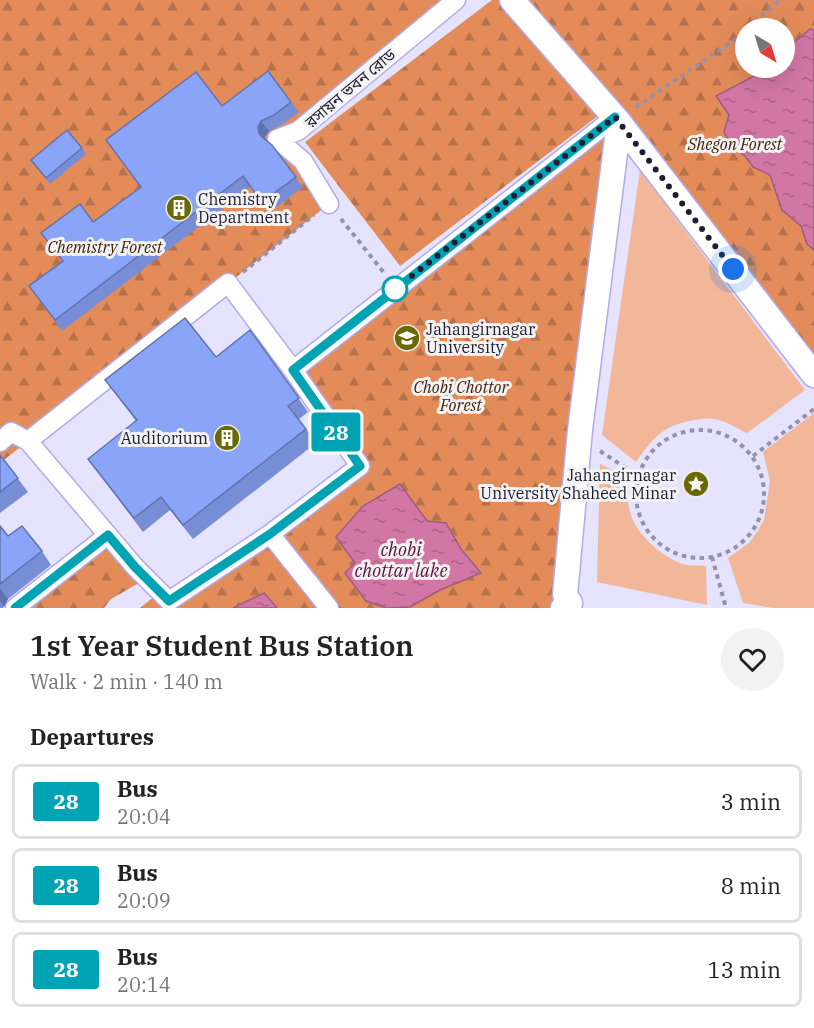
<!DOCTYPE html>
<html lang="en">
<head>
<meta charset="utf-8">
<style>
  :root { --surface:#fff; --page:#f2f2f2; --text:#222; --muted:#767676; --line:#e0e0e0 }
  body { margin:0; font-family:"IBM Plex Serif","Noto Sans Bengali",serif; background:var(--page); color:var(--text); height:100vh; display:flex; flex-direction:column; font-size:22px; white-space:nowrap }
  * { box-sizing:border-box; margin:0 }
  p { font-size:20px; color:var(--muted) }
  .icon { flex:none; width:33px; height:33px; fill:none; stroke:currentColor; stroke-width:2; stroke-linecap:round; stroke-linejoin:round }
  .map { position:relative; height:608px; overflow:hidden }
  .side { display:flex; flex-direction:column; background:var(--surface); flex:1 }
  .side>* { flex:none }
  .badge { padding:0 12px; border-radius:4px; font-size:21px; line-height:39px }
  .needle { width:39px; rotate:142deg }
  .controls { position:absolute; left:735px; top:18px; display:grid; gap:12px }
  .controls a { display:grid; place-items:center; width:60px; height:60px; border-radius:50%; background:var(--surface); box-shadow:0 6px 24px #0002; font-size:30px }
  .you { position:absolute; width:30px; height:30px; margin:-15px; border:4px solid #fff; border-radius:50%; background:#1a73e8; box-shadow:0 0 0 9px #1a73e833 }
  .map>.badge { position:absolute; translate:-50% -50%; box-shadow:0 0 0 3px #fff }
  h2 { padding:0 30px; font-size:22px; line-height:54px }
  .round { display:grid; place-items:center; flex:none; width:63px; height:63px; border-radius:32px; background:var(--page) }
  .head { display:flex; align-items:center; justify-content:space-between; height:102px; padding:0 30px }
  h1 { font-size:28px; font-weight:600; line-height:45px }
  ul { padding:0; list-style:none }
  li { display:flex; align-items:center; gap:18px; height:75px; margin:0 12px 9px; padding:0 18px; border:3px solid var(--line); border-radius:9px }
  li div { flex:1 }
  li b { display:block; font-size:22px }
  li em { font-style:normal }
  li .badge { min-width:66px; font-weight:700; text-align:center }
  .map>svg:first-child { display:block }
  .green { fill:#f1b798 }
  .forest { fill:url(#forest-firs); fill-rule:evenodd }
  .water { fill:url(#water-ripples); stroke:#9d5c83; stroke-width:1.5 }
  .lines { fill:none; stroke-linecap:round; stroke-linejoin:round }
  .minor-casing { stroke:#b2aaea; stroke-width:21 }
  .tertiary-casing { stroke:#b2aaea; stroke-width:27 }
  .path { stroke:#9491ab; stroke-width:4; stroke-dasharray:4.5 4.5; stroke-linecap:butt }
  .minor { stroke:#fff; stroke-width:18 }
  .tertiary { stroke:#fff; stroke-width:24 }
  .wall { fill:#778dd5 }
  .shaded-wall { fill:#6173ae }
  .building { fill:#8aa4f8; stroke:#6173ae; stroke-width:1.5 }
  .line-casing { stroke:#fff; stroke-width:14 }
  .line { stroke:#00a3b4; stroke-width:9 }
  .walk { stroke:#201c34; stroke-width:6; stroke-dasharray:0 10.8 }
  .stop-dot { fill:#fff; stroke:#00a3b4; stroke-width:3 }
  .labels { text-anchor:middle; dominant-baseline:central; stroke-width:6; stroke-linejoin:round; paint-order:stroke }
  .street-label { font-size:16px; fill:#201c34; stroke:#f3f3f3 }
  .park-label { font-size:16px; font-style:italic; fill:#44210c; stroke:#f3f3f3 }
  .poi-label { font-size:16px; fill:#201c34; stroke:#f3f3f3; text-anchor:start }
  .water-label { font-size:18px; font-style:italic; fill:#610f40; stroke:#f3f3f3 }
</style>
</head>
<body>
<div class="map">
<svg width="814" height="608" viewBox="0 0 814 608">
  <defs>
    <pattern id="forest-firs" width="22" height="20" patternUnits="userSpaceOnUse" patternTransform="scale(1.5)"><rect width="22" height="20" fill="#e38c5a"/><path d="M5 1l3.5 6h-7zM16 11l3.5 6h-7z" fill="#b8724b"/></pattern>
    <pattern id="water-ripples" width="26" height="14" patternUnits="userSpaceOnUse" patternTransform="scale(1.5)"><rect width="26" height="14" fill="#d277a5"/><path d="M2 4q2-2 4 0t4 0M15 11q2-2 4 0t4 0" fill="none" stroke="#aa6187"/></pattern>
  </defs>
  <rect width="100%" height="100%" fill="#e5e3fe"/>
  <path class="green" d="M 640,170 L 692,240 L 805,390 L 747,433 C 738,429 728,422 718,420 C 710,417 702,419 694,420 C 662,426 654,437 636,462 L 602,435 Z
    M 814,413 L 814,608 L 773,608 L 743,603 L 728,558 L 749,543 L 757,532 L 764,520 L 770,481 L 763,452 Z
    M 600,464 L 627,477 C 627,490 627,505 632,518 C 639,537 667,561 687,565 C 693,566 700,565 706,566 L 707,605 L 597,582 Z"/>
  <path class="forest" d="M 0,0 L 454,0 L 278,139 L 329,204 L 0,463 Z
    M 492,0 L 814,0 L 814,375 L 620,123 L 565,595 L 549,608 L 140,608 L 160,592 L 169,601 L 360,466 L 293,370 L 619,122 L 603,112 L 400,266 L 305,142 ZM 746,28 L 784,28 L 784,68 L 746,68 Z
    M 111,539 L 146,579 L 111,599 L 104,608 L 18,608 Z"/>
  <path class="water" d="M 810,29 L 814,30 L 814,250 L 807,244 L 801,226 L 782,210 L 770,175 L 753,167 L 745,156 L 732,147 L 724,132 L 729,115 L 716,96 L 754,76 L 764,68 L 784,68 L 785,50 Z
    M 400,484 L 427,521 L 446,523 L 461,549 L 481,573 L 440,590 L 410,607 L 386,608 L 366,601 L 345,573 L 355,563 L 336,537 L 363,506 Z
    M 264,593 L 277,608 L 233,608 Z"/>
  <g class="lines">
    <g class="minor-casing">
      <path id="minor" d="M 329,204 L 303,161 L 277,139 L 298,131 L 456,0
        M 293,370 L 360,466 L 270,534 L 169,601 L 135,567 L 28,441 L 228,283 L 293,370 L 615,117
        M 0,442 L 11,432 L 28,441
        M 270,534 L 329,608
        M 15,608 L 108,535"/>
    </g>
    <g class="tertiary-casing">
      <path id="tertiary" d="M 512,0 L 619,122 L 814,375
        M 563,608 L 570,603 L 565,595 L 580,430 L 619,122"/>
    </g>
    <path class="path" d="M 748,28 L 780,0
      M 636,107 L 737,38 L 746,31
      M 341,219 L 385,274
      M 243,272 L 314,215
      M636 494a64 64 0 1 1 128 0a64 64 0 1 1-128 0Z
      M 600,451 L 638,476
      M 753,456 L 814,409
      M 712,557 L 726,608"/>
    <use href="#minor" class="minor"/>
    <use href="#tertiary" class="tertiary"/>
  </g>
  <path class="wall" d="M 291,102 L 299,112 L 281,125 L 269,131 L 265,137 L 266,140 L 303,187 L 270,212 L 251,187 L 62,331 L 29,286 L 62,261 L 93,222 L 141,187 L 106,140 L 222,106 Z
    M 82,148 L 86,154 L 50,184 L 31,160 Z
    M 250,330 L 308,412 L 299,419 L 316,443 L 193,539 L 170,510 L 143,532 L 88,459 L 136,421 L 105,380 L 216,357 Z
    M 0,455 L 28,492 L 0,513 Z
    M 0,526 L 8,536 L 42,551 L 51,565 L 8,599 L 3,608 L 0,608 Z"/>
  <path class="shaded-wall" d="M 261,121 L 269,131 L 265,137 L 267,143 L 259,133 L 258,127 Z
    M 0,588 L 8,599 L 4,607 L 0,601 Z"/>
  <path class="building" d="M 268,71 L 291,102 L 274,115 L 261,121 L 258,127 L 259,133 L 262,137 L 272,145 L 296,177 L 262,202 L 243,176 L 55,320 L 29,286 L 63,261 L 41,233 L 80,204 L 93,222 L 141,187 L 106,140 L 196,72 L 222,106 Z
    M 67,130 L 82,148 L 46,178 L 31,160 Z
    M 185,318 L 216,357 L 250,330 L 299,398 L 288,406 L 306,429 L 183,525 L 161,497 L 134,518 L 88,459 L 137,420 L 105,380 Z
    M 0,455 L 18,478 L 0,492 Z
    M 0,526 L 8,536 L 22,526 L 42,551 L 0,584 Z"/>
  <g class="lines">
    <g class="line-casing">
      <path id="line" d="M 15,608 L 108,535 L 135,567 L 169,601 L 270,534 L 360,466 L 293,370 L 615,117"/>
    </g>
    <use href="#line" class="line"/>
    <path class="walk" d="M 395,289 L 615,117 L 733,269"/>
  </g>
  <defs>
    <g id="building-disc" transform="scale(1.35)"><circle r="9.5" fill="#696905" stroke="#f3f3f3"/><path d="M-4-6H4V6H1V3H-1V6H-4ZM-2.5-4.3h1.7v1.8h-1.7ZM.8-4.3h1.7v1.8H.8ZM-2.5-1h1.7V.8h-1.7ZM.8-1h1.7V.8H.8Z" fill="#fff"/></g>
    <g id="university-disc" transform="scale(1.35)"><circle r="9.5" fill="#696905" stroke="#f3f3f3"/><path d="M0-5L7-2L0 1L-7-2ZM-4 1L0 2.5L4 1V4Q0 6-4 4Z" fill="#fff"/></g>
    <g id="sight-disc" transform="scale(1.35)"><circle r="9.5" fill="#696905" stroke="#f3f3f3"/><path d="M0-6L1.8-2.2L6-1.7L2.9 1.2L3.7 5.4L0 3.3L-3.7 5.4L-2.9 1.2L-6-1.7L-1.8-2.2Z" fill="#fff"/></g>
  </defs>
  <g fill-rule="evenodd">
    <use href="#building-disc" x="179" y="208"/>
    <use href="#university-disc" x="407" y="338"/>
    <use href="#building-disc" x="227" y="438"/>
    <use href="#sight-disc" x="696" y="484"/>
  </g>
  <circle class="stop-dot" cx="395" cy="289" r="12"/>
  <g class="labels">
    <g class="street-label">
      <text transform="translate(350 88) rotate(-40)">রসায়ন ভবন রোড</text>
    </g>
    <g class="park-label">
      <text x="735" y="144">Shegon Forest</text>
      <text x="105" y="247">Chemistry Forest</text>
      <text x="461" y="387">Chobi Chottor<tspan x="461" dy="18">Forest</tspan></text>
    </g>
    <g class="poi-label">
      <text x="198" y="199">Chemistry<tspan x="198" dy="18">Department</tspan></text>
      <text x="426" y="329">Jahangirnagar<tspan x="426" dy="18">University</tspan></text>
      <text x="208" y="438" text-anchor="end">Auditorium</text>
      <text x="676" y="475" text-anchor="end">Jahangirnagar<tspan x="676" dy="18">University Shaheed Minar</tspan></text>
    </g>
    <g class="water-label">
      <text x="401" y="549">chobi<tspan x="401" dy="21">chottar lake</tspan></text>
    </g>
  </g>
</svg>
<div class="controls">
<a><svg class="needle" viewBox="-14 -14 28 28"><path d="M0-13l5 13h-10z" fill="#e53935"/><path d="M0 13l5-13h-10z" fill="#767676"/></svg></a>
</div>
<div class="you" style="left:733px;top:269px"></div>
<b class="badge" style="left:336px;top:432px;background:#00a3b4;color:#fff">28</b>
</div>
<section class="side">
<div class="head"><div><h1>1st Year Student Bus Station</h1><p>Walk · 2 min · 140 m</p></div><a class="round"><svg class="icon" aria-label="heart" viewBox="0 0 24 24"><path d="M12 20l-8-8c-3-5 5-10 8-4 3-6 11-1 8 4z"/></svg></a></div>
<h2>Departures</h2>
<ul>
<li><span class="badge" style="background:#00a3b4;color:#fff">28</span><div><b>Bus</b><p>20:04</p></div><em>3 min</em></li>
<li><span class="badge" style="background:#00a3b4;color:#fff">28</span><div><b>Bus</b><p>20:09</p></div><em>8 min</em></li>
<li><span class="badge" style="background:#00a3b4;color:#fff">28</span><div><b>Bus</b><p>20:14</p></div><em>13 min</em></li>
</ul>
</section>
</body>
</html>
